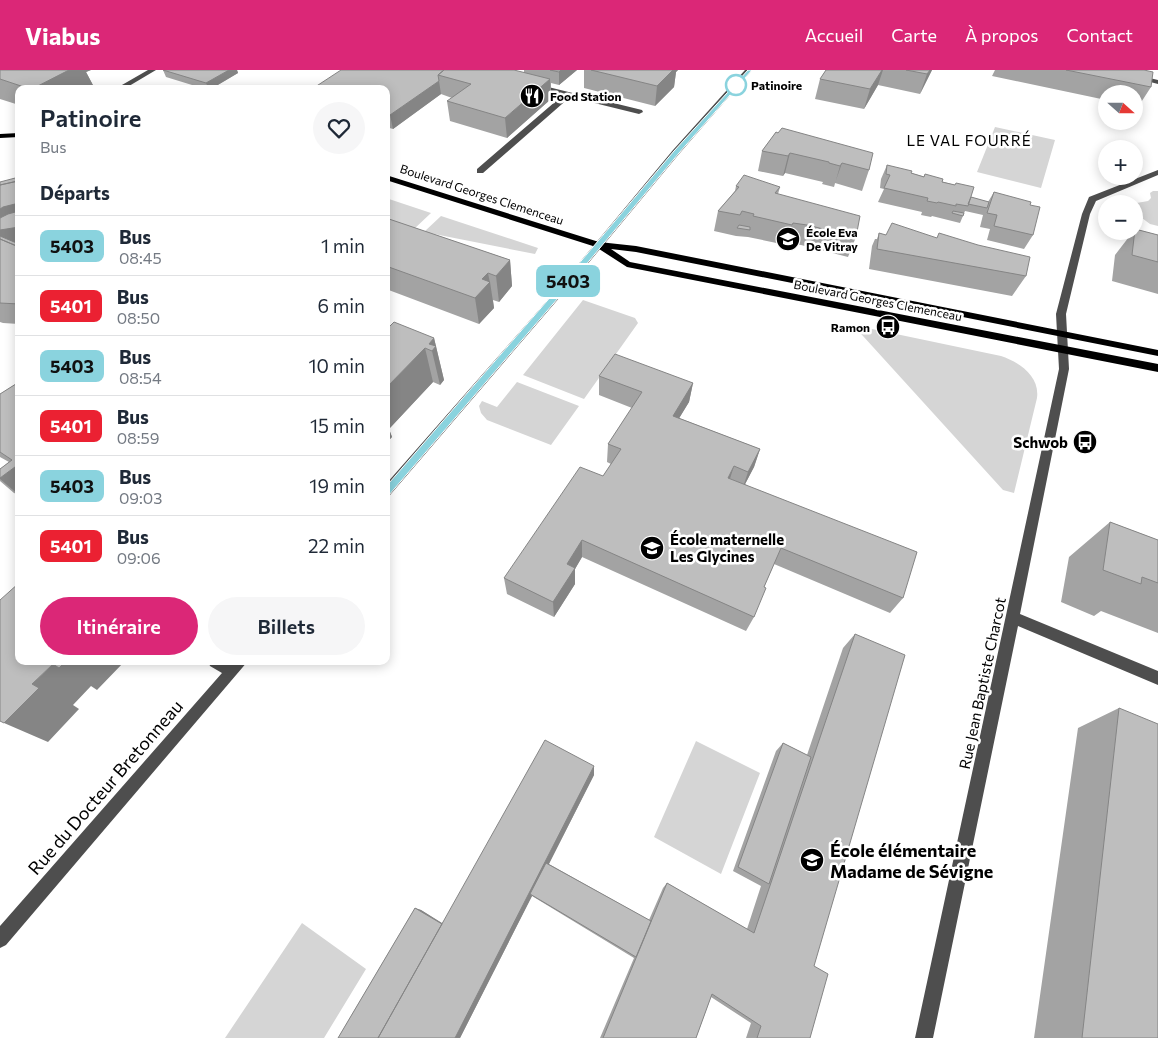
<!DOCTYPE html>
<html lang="fr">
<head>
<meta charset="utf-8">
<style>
  :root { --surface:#fff; --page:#f6f6f7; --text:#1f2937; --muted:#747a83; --line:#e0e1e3; --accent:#db2777 }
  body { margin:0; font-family:Commissioner,sans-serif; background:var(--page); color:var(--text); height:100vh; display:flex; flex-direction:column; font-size:19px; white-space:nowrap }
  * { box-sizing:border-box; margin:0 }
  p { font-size:16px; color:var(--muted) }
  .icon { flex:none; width:28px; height:28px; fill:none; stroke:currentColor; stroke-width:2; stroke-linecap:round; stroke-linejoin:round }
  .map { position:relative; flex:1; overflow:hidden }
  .sheet { position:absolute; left:15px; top:15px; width:375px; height:580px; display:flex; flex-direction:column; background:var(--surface); border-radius:10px; box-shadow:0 2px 12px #0003 }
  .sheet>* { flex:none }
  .badge { padding:0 10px; border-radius:8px; font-size:18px; line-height:32px }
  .needle { width:32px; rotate:111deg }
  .buttons { position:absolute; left:1098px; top:15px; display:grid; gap:10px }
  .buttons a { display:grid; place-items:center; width:45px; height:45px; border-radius:50%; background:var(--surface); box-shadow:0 2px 12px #0003; font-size:25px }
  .map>.badge { position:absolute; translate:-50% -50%; box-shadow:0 0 0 2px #fff }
  h2 { padding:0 25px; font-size:19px; line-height:45px }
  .round { display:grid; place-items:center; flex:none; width:52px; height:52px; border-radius:26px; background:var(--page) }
  .head { display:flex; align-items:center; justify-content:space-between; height:85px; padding:0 25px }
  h1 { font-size:24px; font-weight:600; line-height:38px }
  .button { display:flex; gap:10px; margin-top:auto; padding:10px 25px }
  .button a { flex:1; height:58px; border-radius:30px; background:var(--accent); color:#fff; font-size:20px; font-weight:600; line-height:58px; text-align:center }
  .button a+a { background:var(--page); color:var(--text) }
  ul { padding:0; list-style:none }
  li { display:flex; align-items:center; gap:15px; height:60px; padding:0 25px; border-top:1px solid var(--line) }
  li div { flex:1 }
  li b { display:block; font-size:19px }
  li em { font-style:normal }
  li .badge { min-width:55px; font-weight:700; text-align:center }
  header { display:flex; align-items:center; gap:30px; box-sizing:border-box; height:70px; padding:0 25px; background:var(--accent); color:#fff }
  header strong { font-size:24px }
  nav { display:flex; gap:28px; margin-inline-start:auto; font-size:18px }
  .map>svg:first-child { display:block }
  .green { fill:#d5d5d5 }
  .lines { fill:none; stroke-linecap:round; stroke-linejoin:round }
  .minor { fill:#4e4e4e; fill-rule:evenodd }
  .major { fill:#000; fill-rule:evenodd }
  .wall { fill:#a3a3a3 }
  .shaded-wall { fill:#858585 }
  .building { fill:#bebebe; stroke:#858585 }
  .line { fill:#8ad3de; stroke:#fff }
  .stop-dot { fill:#fff; stroke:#8ad3de; stroke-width:2.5 }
  .labels { text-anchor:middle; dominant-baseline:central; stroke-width:5; stroke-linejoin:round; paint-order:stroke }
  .far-stop-label { font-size:12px; font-weight:bold; fill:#000; stroke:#fff; text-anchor:start }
  .far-poi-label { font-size:12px; font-weight:bold; fill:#000; stroke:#fff; text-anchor:start }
  .far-street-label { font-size:12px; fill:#000; stroke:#fff }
  .far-quarter-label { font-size:15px; letter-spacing:1px; fill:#000; stroke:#fff }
  .poi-label { font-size:15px; font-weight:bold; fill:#000; stroke:#fff; text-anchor:end }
  .street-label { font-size:15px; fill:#000; stroke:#fff }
  .near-street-label { font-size:18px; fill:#000; stroke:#fff }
  .near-poi-label { font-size:18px; font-weight:bold; fill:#000; stroke:#fff; text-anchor:start }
</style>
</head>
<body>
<header>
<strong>Viabus</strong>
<nav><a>Accueil</a><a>Carte</a><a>À propos</a><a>Contact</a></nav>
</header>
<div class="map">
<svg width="1158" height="968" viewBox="0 0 1158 968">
  <rect width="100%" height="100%" fill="#fff"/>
  <path class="green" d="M 995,57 L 1055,70 L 1041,118 L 977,102 Z
    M 1153,121 L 1158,121 L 1158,156 L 1150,154 L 1134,142 L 1134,134 L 1131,134 L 1148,131 L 1151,128 L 1150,123 Z
    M 386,128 L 431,143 L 413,160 L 386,154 Z
    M 441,146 L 538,178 L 535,184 L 424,162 Z
    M 583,230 L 635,248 L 638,253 L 584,329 L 523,305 Z
    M 853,255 L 1001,286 C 1019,292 1040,306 1037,328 L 1014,423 L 1003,420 Z
    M 517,312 L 579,336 L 551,375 L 487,350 L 481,343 L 479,336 L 482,331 L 497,337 Z
    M 696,671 L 760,703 L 721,804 L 654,767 Z
    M 302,853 L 366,899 L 324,968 L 225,968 Z"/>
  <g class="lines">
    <path class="minor" d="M 148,0 L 156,0 L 124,19 L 115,19 Z
      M 745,0 L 752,0 L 679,84 L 566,220 L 390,425 L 386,427 L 386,414 L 560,216 L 673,80 Z
      M 1137,5 L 1158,10 L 1158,14 L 1135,8 L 1135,6 Z
      M 536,14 L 642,40 L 643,42 L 639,44 L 570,27 L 483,103 L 477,103 L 477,99 L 563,25 L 534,17 L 532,16 Z
      M 169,16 L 172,19 L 165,19 Z
      M 1158,100 L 1158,105 L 1096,131 L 1090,144 L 1066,244 L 1069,299 L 1020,544 L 1158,601 L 1158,615 L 1018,556 L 933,968 L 915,968 L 1059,299 L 1056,244 L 1082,144 L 1089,127 Z
      M 208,591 L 248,591 L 6,875 L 0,878 L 0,856 L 222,603 L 210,596 Z"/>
    <path class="major" d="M 19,63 L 19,67 L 0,68 L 0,64 Z
      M 386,105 L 599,172 L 636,176 L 1158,280 L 1158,286 L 636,182 L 611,179 L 630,192 L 1158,294 L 1158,302 L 627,197 L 596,177 L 386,110 Z"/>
  </g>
  <path class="wall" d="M 0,0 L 91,0 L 86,2 L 95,19 L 19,19 L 19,35 L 0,29 Z
    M 163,0 L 237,0 L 238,3 L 211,19 L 205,19 L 166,7 Z
    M 341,0 L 524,3 L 524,0 L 577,0 L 559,15 L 551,13 L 551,29 L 507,68 L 450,51 L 447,31 L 452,28 L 441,24 L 393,59 L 386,57 L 386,19 Z
    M 584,0 L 678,0 L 676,2 L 674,17 L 655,36 L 584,18 Z
    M 826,0 L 932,0 L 920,24 L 878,15 L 864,39 L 815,29 L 820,9 Z
    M 995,0 L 1144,0 L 1151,17 L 1138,37 L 1134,36 L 1134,24 L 1106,24 L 1106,30 L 992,6 Z
    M 776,62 L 869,100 L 862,121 L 835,113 L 834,117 L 822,114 L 823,112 L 785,103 L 783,106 L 758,101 L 762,81 Z
    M 887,95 L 911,103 L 955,115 L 971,127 L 988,132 L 994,122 L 1030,135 L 1033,165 L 1024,179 L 987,170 L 990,159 L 980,157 L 983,145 L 965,141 L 960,153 L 932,146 L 931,147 L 921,145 L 922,142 L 878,132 L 884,119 L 880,118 L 881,109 Z
    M 0,112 L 19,174 L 19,254 L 3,253 L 0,252 Z
    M 736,116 L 780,117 L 778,124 L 856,167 L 848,187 L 801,175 L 787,173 L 786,175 L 748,167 L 736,166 L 714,161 L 718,141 L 735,121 Z
    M 386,148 L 510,190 L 512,216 L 499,232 L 493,230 L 494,238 L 479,254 L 386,219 Z
    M 1135,159 L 1158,165 L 1158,224 L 1112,211 L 1115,185 Z
    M 879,163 L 1026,206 L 1012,226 L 869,199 L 872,176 L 875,169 L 877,169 Z
    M 386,260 L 434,268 L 444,310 L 440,315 L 433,312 L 389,359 L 392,367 L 386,373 Z
    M 599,306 L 693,313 L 689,332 L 679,348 L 760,379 L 754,397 L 745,414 L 903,528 L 890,543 L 774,494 L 764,517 L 754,547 L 746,561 L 582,487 L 575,499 L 575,514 L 554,547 L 507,524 L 504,508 L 603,406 L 611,394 L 607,392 L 608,374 L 632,338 L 599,325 Z
    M 19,312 L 19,425 L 14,423 L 0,411 L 0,399 L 9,392 L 0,387 L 0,324 Z
    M 1110,452 L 1158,470 L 1158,563 L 1101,541 L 1094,546 L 1061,532 L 1069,487 Z
    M 855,564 L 814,896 L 810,968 L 746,968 L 751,953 L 711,927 L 696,968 L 600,968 L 634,888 L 532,826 L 460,968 L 338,968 L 415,838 L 421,840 L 442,853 L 594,696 L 594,705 L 549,794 L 649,850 L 663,818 L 667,813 L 747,859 L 761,816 L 733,801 L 776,681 L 783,673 L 807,685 L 843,578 Z
    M 1119,638 L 1158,968 L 1034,968 L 1078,658 Z"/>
  <path class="shaded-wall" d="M 64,0 L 91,0 L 86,2 L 95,19 L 32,19 Z
    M 229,0 L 237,0 L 238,3 L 211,19 L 209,19 L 206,13 Z
    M 561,0 L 577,0 L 559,15 L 559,2 Z
    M 671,0 L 678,0 L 676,2 L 674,17 L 655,36 L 657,16 Z
    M 882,0 L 883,0 L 878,15 L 864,39 L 870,19 Z
    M 930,0 L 932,0 L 920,24 L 927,4 Z
    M 550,9 L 551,29 L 507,68 L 505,48 Z
    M 439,11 L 441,24 L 393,59 L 390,45 Z
    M 790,83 L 785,103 L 783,106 L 788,86 Z
    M 842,93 L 835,113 L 834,117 L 840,96 Z
    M 19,109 L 19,173 L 0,173 L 0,139 Z
    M 510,190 L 512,216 L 499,232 L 496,206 Z
    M 488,203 L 490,213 L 490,212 L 494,238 L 479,254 L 475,228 L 482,209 Z
    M 434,268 L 444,310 L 440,315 L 432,281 L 429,274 Z
    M 425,278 L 433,312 L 389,359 L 392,367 L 386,373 L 386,318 Z
    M 693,313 L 689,332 L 669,365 L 673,346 Z
    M 760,379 L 754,397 L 742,420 L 748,402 Z
    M 19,394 L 19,425 L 0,409 L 0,408 Z
    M 734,396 L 728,415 L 728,408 Z
    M 582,470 L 582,487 L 575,499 L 575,514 L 554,547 L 553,532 L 567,494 Z
    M 66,591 L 125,591 L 97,620 L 91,616 L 73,635 L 79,639 L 48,672 L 4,653 L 32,614 L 53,594 Z
    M 594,696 L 594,705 L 533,825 L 530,824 L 532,826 L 460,968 L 455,968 Z
    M 415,838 L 421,840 L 448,857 L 387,968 Z"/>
  <path class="building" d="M 0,0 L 69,0 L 32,19 L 30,19 L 0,9 Z
    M 163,0 L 229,0 L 206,13 Z
    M 341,0 L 444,0 L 438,5 L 439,11 L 390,45 L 386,44 L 386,19 L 312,19 Z
    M 444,0 L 514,0 L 550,9 L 505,48 L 447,31 L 471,14 L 438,5 Z
    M 550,0 L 561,0 L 559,2 Z
    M 591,0 L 673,0 L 657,16 Z
    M 826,0 L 882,0 L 870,19 L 820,9 Z
    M 906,0 L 930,0 L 927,4 Z
    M 1066,0 L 1144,0 L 1153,2 L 1151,17 Z
    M 782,58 L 873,83 L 869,100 L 842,93 L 840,96 L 829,93 L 829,92 L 790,83 L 788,86 L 762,81 L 776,62 L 778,63 Z
    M 887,95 L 912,101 L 911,103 L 924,107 L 925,104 L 943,109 L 942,112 L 955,115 L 956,113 L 974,117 L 968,136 L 956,134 L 956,136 L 938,132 L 937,133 L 927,131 L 928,128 L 884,118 L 890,105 L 886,104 Z
    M 744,105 L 780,117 L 775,123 L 860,146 L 856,167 L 807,155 L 793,153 L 792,155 L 753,146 L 754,144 L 742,141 L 740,145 L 718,141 L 739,117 L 736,116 Z
    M 19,107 L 18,111 L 0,115 L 0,112 Z
    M 18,111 L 17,115 L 19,115 L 19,133 L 3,137 L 0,139 L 0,115 Z
    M 994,122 L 1031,132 L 1030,135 L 1040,137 L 1033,165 L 994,156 L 997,145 L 987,143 Z
    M 971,127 L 989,132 L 987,138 L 968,134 Z
    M 19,141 L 19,157 L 0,160 L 0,148 L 8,144 Z
    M 953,141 L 964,143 L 963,146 L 952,143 Z
    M 386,148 L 510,190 L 496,206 L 488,203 L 482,209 L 490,212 L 475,228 L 386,196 Z
    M 892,153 L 937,168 L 939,163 L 978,175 L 1030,187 L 1026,206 L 877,179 L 879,163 L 886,165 Z
    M 739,155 L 750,157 L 750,160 L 737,158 Z
    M 1135,159 L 1158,165 L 1158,192 L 1132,185 Z
    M 0,166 L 19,174 L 19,177 L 0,169 Z
    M 0,169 L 19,177 L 19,234 L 0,233 Z
    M 394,252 L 434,268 L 429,274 L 436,276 L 432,281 L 425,278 L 386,318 L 386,260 Z
    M 615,284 L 693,313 L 673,346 L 760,379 L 748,402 L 734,396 L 728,408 L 917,482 L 903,528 L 781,478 L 764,517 L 766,518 L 754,547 L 582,470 L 567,494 L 575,498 L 553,532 L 504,508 L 580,397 L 603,406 L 621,379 L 608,374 L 642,322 L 599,306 Z
    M 19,312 L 19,394 L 0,408 L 0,399 L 12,390 L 0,382 L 0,324 Z
    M 1110,452 L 1158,470 L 1158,513 L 1142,507 L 1141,514 L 1103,500 Z
    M 19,513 L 19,591 L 66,591 L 59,598 L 53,594 L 32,614 L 39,618 L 4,653 L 0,651 L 0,530 Z
    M 855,564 L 905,585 L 814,896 L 828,904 L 810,968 L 757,968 L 761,956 L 712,924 L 696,968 L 603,968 L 667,813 L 754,863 Z
    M 1119,638 L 1158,654 L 1158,968 L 1082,968 Z
    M 545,670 L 594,696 L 455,968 L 378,968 Z
    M 783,673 L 811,687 L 769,814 L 738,797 Z
    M 546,793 L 651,851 L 636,887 L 530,824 Z
    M 415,838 L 442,854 L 378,968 L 338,968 Z"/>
  <path class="line" d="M 748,0 L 752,0 L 679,83 L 565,220 L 389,425 L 383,425 L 383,420 L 560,216 L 674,81 Z"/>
  <defs>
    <g id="restaurant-disc" transform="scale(1.25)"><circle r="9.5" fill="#000" stroke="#fff"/><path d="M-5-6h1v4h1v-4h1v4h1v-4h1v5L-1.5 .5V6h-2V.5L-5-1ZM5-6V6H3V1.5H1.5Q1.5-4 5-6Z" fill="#fff"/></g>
    <g id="school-disc" transform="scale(1.25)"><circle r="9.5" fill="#000" stroke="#fff"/><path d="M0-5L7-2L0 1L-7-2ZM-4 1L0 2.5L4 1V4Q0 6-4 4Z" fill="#fff"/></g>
    <g id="bus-disc" transform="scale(1.25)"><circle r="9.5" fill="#000" stroke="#fff"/><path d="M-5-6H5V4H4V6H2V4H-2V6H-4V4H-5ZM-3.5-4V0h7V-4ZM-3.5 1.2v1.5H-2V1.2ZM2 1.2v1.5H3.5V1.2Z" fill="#fff"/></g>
  </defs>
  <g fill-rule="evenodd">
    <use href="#restaurant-disc" x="532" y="26"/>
    <use href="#school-disc" x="788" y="169"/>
    <use href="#bus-disc" x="888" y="257"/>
    <use href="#bus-disc" x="1085" y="372"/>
    <use href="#school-disc" x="652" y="478"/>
    <use href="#school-disc" x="812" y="790"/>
  </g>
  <circle class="stop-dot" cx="736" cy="15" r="10"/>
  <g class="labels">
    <g class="far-stop-label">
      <text x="751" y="15">Patinoire</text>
    </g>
    <g class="far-poi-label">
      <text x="550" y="26">Food Station</text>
      <text x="806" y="162">École Eva<tspan x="806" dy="14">De Vitray</tspan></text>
      <text x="870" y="257" text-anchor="end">Ramon</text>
    </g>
    <g class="far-street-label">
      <text transform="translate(482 124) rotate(18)">Boulevard Georges Clemenceau</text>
      <text transform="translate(878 230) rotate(11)">Boulevard Georges Clemenceau</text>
    </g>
    <g class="far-quarter-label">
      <text x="969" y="70">LE VAL FOURRÉ</text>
    </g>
    <g class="poi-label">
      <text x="1068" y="372">Schwob</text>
      <text x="670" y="469" text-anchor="start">École maternelle<tspan x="670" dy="17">Les Glycines</tspan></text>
    </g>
    <g class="street-label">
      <text transform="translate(982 613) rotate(-78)">Rue Jean Baptiste Charcot</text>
    </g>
    <g class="near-street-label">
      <text transform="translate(105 717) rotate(-49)">Rue du Docteur Bretonneau</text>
    </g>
    <g class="near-poi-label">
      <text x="830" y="780">École élémentaire<tspan x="830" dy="21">Madame de Sévigne</tspan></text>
    </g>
  </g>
</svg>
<div class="buttons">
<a><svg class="needle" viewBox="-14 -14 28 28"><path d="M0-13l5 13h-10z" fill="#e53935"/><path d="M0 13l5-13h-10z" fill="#747a83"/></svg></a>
<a>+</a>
<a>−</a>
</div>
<b class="badge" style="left:568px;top:211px;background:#8ad3de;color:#111">5403</b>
<section class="sheet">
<div class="head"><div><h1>Patinoire</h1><p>Bus</p></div><a class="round"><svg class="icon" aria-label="heart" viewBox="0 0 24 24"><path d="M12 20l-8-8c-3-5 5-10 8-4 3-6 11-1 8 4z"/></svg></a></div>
<h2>Départs</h2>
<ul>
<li><span class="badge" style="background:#8ad3de;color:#111">5403</span><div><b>Bus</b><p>08:45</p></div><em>1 min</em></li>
<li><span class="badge" style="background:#eb2132;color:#fff">5401</span><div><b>Bus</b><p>08:50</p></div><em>6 min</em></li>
<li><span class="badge" style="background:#8ad3de;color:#111">5403</span><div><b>Bus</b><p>08:54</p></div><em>10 min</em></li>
<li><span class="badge" style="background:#eb2132;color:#fff">5401</span><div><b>Bus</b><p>08:59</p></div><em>15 min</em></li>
<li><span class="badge" style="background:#8ad3de;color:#111">5403</span><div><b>Bus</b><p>09:03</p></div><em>19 min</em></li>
<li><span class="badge" style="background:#eb2132;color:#fff">5401</span><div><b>Bus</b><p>09:06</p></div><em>22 min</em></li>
</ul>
<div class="button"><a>Itinéraire</a><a>Billets</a></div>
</section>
</div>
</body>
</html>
